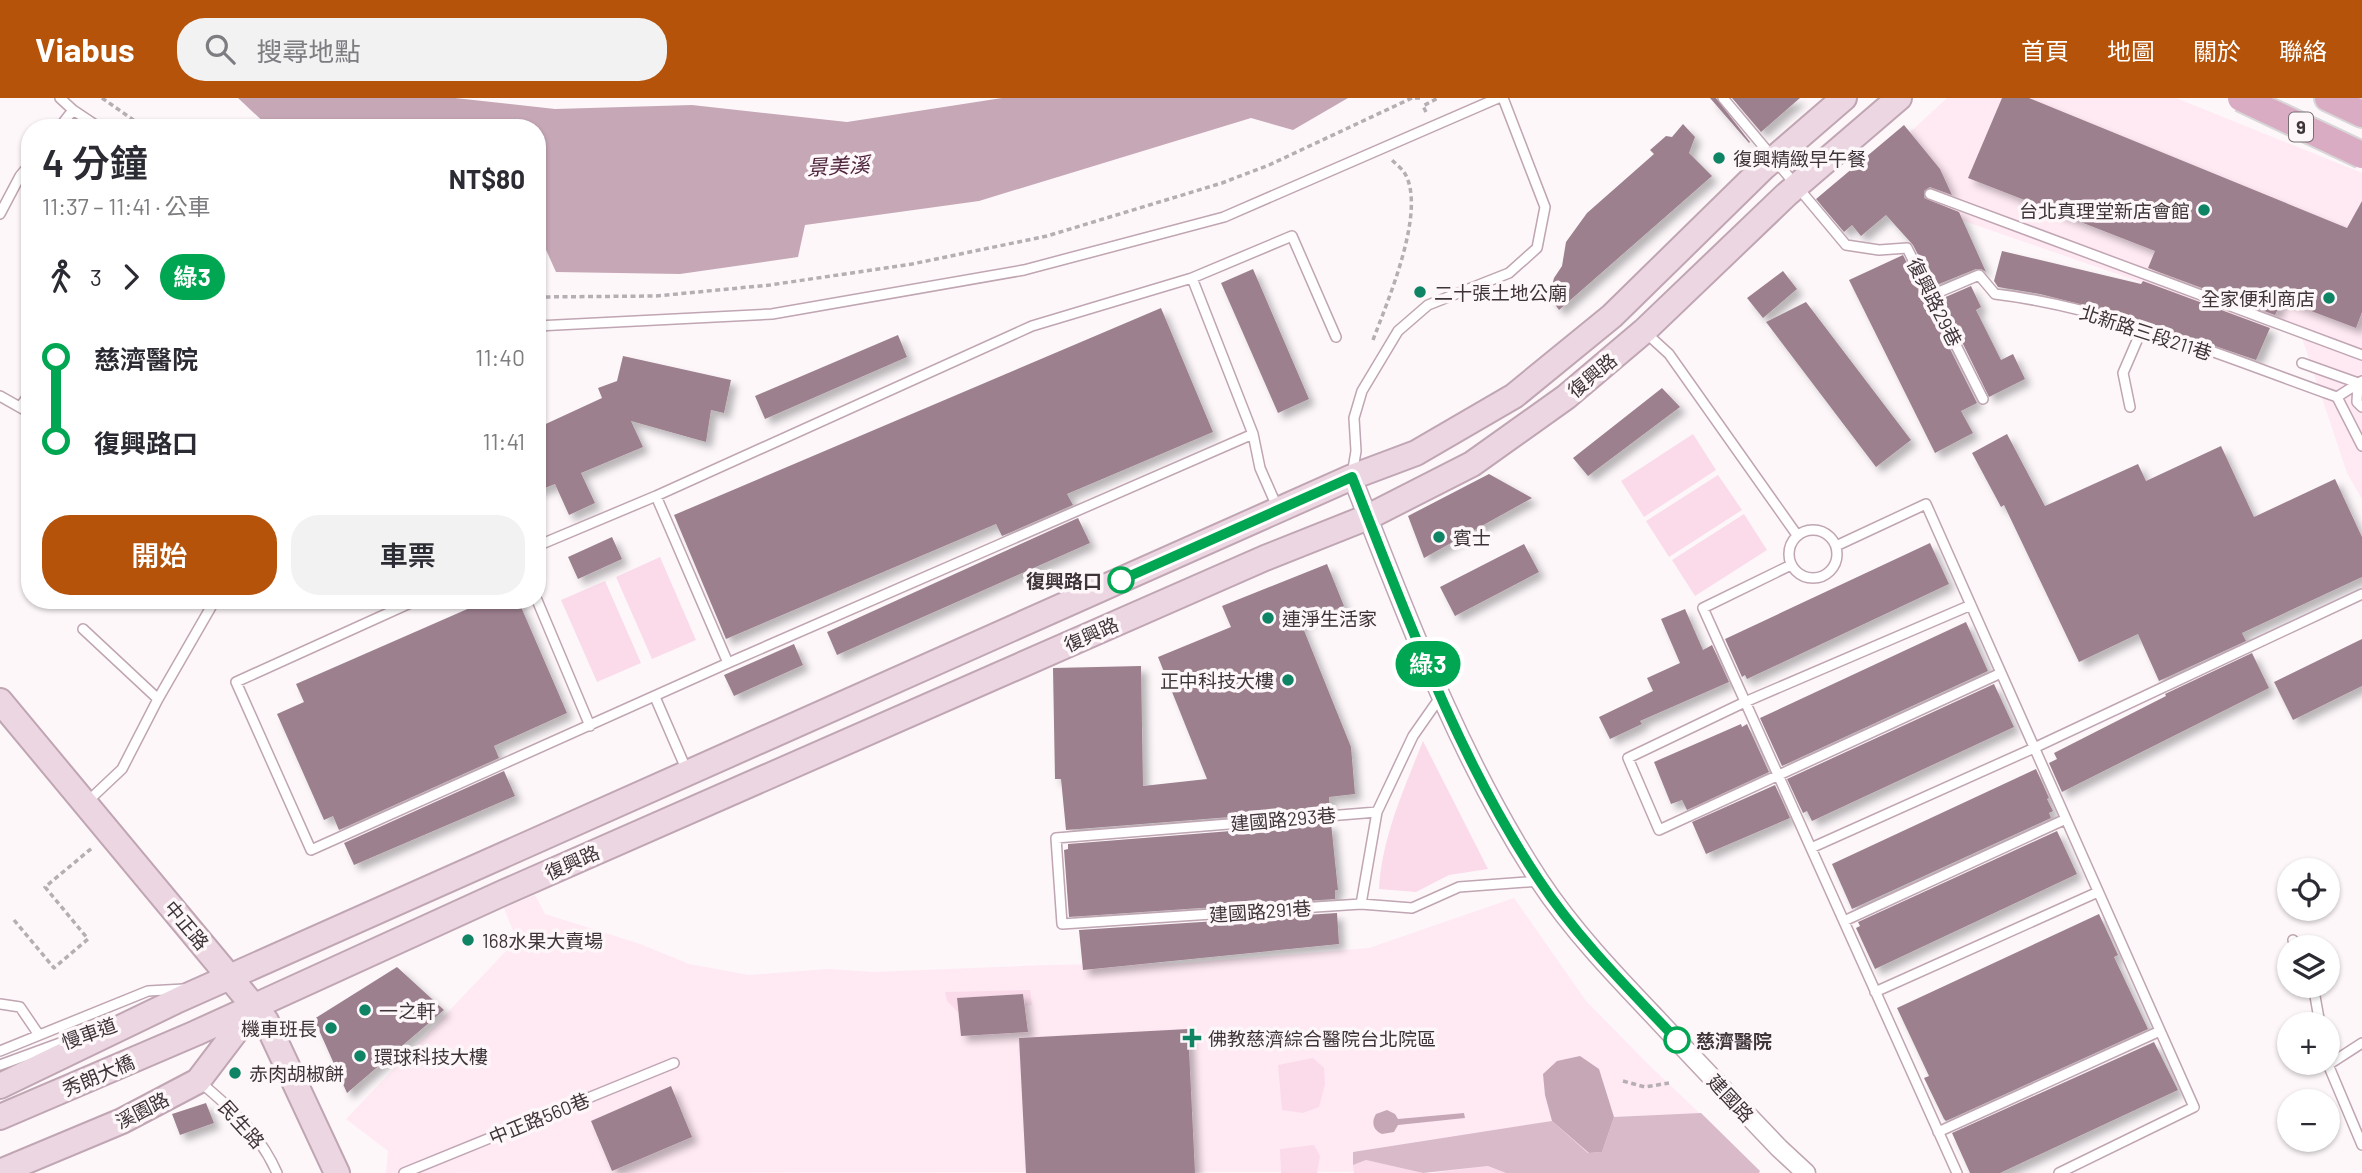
<!DOCTYPE html>
<html lang="zh-TW">
<head>
<meta charset="utf-8">
<style>
  :root { --surface:#fff; --page:#f2f2f3; --text:#2b2b33; --muted:#7c7c81; --accent:#b45309 }
  body { margin:0; font-family:Barlow,"Noto Sans TC",sans-serif; background:var(--page); color:var(--text); height:100vh; display:flex; flex-direction:column; font-size:26px; white-space:nowrap }
  * { box-sizing:border-box; margin:0 }
  p { font-size:23px; color:var(--muted) }
  .icon { flex:none; width:38px; height:38px; fill:none; stroke:currentColor; stroke-width:2; stroke-linecap:round; stroke-linejoin:round }
  .map { position:relative; flex:1; overflow:hidden }
  .drawer { position:absolute; left:21px; top:21px; width:525px; height:490px; display:flex; flex-direction:column; background:var(--surface); border-radius:28px; box-shadow:0 2px 5px #0004 }
  .drawer>* { flex:none }
  .badge { padding:0 14px; border-radius:23px; font-size:24px; line-height:46px }
  .controls { position:absolute; left:2277px; top:760px; display:grid; gap:14px }
  .controls a { display:grid; place-items:center; width:63px; height:63px; border-radius:50%; background:var(--surface); box-shadow:0 2px 5px #0004; font-size:35px }
  .map>.badge { position:absolute; translate:-50% -50%; box-shadow:0 0 0 4px #fff }
  .legs { display:flex; align-items:center; gap:10px; height:77px; padding:0 21px; font-size:23px }
  .legs p { margin-inline-start:auto }
  .head { display:flex; align-items:center; justify-content:space-between; height:119px; padding:0 21px }
  h1 { font-size:38px; font-weight:600; line-height:52px }
  .button { display:flex; gap:14px; margin-top:auto; padding:14px 21px }
  .button a { flex:1; height:80px; border-radius:28px; background:var(--accent); color:#fff; font-size:28px; font-weight:600; line-height:80px; text-align:center }
  .button a+a { background:var(--page); color:var(--text) }
  ul { padding:0 21px; list-style:none }
  li { display:flex; align-items:center; gap:24px; height:84px; font-size:26px }
  li i { display:grid; place-items:center; width:10px; height:100%; margin:0 9px; background:currentColor }
  li i::after { content:''; width:18px; height:18px; margin:-9px; border:5px solid; border-radius:50%; background:var(--surface) }
  li p { margin-inline-start:auto }
  li:first-child i { background:linear-gradient(#0000 50%,currentColor 0) }
  li:last-child i { background:linear-gradient(currentColor 50%,#0000 0) }
  header { display:flex; align-items:center; gap:42px; box-sizing:border-box; height:98px; padding:0 35px; background:var(--accent); color:#fff }
  header strong { font-size:33px }
  nav { display:flex; gap:38px; margin-inline-start:auto; font-size:24px }
  .search { width:490px; height:63px; background:var(--page); display:flex; align-items:center; gap:18px; box-sizing:border-box; padding:0 24px; border-radius:28px; color:var(--muted); font-size:26px }
  .map>svg:first-child { display:block }
  .built { fill:#ffe9f3 }
  .green { fill:#fbdbea }
  .forest { fill:#d9bac9 }
  .water { fill:#c6a7b6 }
  .building { fill:#9d808e; filter:url(#shadow) }
  .lines { fill:none; stroke-linecap:round; stroke-linejoin:round }
  .lane-casing { stroke:#c0a5b2; stroke-width:12 }
  .street-casing { stroke:#c0a5b2; stroke-width:21 }
  .secondary-casing { stroke:#c0a5b2; stroke-width:28 }
  .primary-casing { stroke:#d8d6d7; stroke-width:30 }
  .path { stroke:#b5aeb2; stroke-width:3.5; stroke-dasharray:5 3.5; stroke-linecap:butt }
  .lane { stroke:#fff; stroke-width:9 }
  .street { stroke:#fff; stroke-width:18 }
  .secondary { stroke:#ecd6e1; stroke-width:24 }
  .primary { stroke:#d9acc4; stroke-width:26 }
  .primary-bridge-casing { stroke:#d8d6d7; stroke-width:30; stroke-linecap:butt }
  .primary-bridge { stroke:#d9acc4; stroke-width:26 }
  .line-1-casing { stroke:#fff; stroke-width:16 }
  .line-1 { stroke:#00a651; stroke-width:10 }
  .poi-dot { fill:#0e8464; stroke:#fdf7fa; stroke-width:2.5 }
  .stop-1-dot { fill:#fff; stroke:#00a651; stroke-width:3.5 }
  .labels { text-anchor:middle; dominant-baseline:central; stroke-width:7; stroke-linejoin:round; paint-order:stroke }
  .shield { fill:#fdf7fa; stroke:#776e73; stroke-width:2 }
  .shield-label { font-size:18px; font-weight:bold; fill:#3e3439 }
  .poi-label { font-size:19px; fill:#3e3439; stroke:#fdf7fa; text-anchor:start }
  .street-label { font-size:19px; fill:#3e3439; stroke:#fdf7fa }
  .stop-label { font-size:19px; font-weight:bold; fill:#3e3439; stroke:#fdf7fa; text-anchor:end }
  .water-label { font-size:21px; font-style:italic; fill:#4f253c; stroke:#fdf7fa }
</style>
</head>
<body>
<header>
<strong>Viabus</strong>
<div class="search"><svg class="icon" aria-label="search" viewBox="0 0 24 24"><circle cx="10" cy="10" r="6"/><path d="M15 15l6 6"/></svg>搜尋地點</div>
<nav><a>首頁</a><a>地圖</a><a>關於</a><a>聯絡</a></nav>
</header>
<div class="map">
<svg width="2362" height="1075" viewBox="0 0 2362 1075">
  <defs>
    <filter id="shadow"><feDropShadow dx="6" dy="6" stdDeviation="3.5" flood-color="#0004"/></filter>
  </defs>
  <rect width="100%" height="100%" fill="#fdf7fa"/>
  <path class="built" d="M 1947,0 L 2176,0 L 2362,75 L 2362,401 L 2347,375 L 2302,240 L 1921,108 L 1907,37 Z
    M 535,797 L 545,816 L 640,846 L 689,866 L 749,877 L 828,871 L 874,874 L 1047,867 L 1182,865 L 1369,850 L 1514,800 L 1586,903 L 1649,967 L 1760,1073 L 386,1075 L 388,1053 L 346,1021 L 508,851 L 514,835 L 504,810 Z"/>
  <path class="green" d="M 1693,336 L 1716,372 L 1644,419 L 1621,383 Z
    M 1718,377 L 1742,412 L 1669,459 L 1646,423 Z
    M 1744,416 L 1767,452 L 1695,498 L 1672,462 Z
    M 660,459 L 696,542 L 652,561 L 616,479 Z
    M 605,483 L 641,565 L 597,584 L 561,502 Z
    M 1423,643 L 1488,771 L 1449,777 L 1416,794 L 1379,791 C 1382,739 1404,691 1423,643 Z
    M 1030,892 L 1032,907 L 1025,908 L 1023,896 L 957,900 L 958,914 L 947,903 L 945,894 Z
    M 1313,960 L 1324,970 L 1325,986 L 1319,1009 L 1303,1015 L 1282,1012 L 1278,967 Z
    M 1314,1047 L 1320,1058 L 1317,1075 L 1281,1075 L 1280,1051 Z
    M 1366,1062 L 1423,1075 L 1354,1075 L 1353,1067 Z
    M 1488,1068 L 1506,1075 L 1432,1075 Z"/>
  <path class="forest" d="M 1701,1015 L 1760,1073 L 1759,1075 L 1506,1075 L 1488,1068 L 1423,1075 L 1366,1062 L 1353,1067 L 1353,1054 L 1552,1023 L 1588,1055 L 1602,1054 L 1614,1019 Z"/>
  <path class="water" d="M 238,0 L 455,0 L 555,11 L 692,7 L 847,24 L 1002,0 L 1348,0 L 1293,32 L 1251,20 L 979,103 L 805,127 L 798,159 L 680,176 L 556,174 L 537,132 L 537,30 L 270,30 Z
    M 1580,958 L 1599,971 L 1614,1019 L 1602,1054 L 1589,1055 L 1552,1023 L 1545,997 L 1543,976 L 1557,963 Z
    M 1387,1012 L 1395,1016 L 1398,1021 L 1464,1015 L 1465,1020 L 1398,1027 L 1394,1034 L 1382,1036 C 1373,1032 1371,1024 1376,1016 Z"/>
  <path class="building" d="M 1710,0 L 1716,0 L 1750,44 L 1749,45 Z
    M 1732,0 L 1800,0 L 1761,34 Z
    M 2002,0 L 2029,0 L 2347,130 L 2362,103 L 2362,214 L 2356,230 L 2282,202 L 2275,217 L 2148,170 L 2155,153 L 1968,80 Z
    M 1683,26 L 1695,39 L 1689,55 L 1712,78 L 1559,212 L 1549,198 L 1554,180 L 1562,168 L 1566,144 L 1587,115 L 1654,56 L 1650,52 L 1666,38 L 1672,39 Z
    M 1904,27 L 1940,71 L 1952,97 L 1930,89 L 1924,93 L 1924,100 L 1959,114 L 1986,174 L 1981,171 L 1976,171 L 1934,188 L 1913,147 L 1886,117 L 1861,138 L 1852,127 L 1844,134 L 1816,101 Z
    M 2002,153 L 2141,186 L 2143,183 L 2270,230 L 2256,262 L 2127,218 L 2040,196 L 1998,189 L 1994,183 Z
    M 1903,157 L 1977,305 L 1961,313 L 1973,335 L 1935,355 L 1849,182 Z
    M 1253,171 L 1309,301 L 1278,315 L 1221,185 Z
    M 1783,173 L 1797,191 L 1763,220 L 1747,200 Z
    M 1971,188 L 1981,209 L 1976,212 L 2001,262 L 2013,256 L 2025,281 L 1989,299 L 1941,201 Z
    M 1806,204 L 1911,342 L 1876,369 L 1766,224 Z
    M 1161,210 L 1213,334 L 1067,396 L 1073,407 L 1002,438 L 996,426 L 726,541 L 674,417 Z
    M 898,237 L 907,259 L 765,321 L 755,298 Z
    M 623,258 L 731,282 L 724,315 L 711,312 L 706,344 L 631,323 L 643,349 L 581,375 L 595,405 L 569,417 L 555,386 L 537,393 L 537,330 L 602,300 L 598,290 L 617,283 Z
    M 1662,290 L 1680,309 L 1588,378 L 1573,360 Z
    M 2007,336 L 2045,408 L 2138,366 L 2146,383 L 2221,348 L 2254,419 L 2335,381 L 2362,439 L 2362,479 L 2242,535 L 2246,543 L 2159,583 L 2138,536 L 2079,564 L 2004,407 L 2001,409 L 1972,355 Z
    M 1489,376 L 1532,400 L 1424,460 L 1408,418 Z
    M 1078,420 L 1090,445 L 837,557 L 827,534 Z
    M 612,439 L 622,461 L 578,481 L 568,459 Z
    M 1930,445 L 1949,486 L 1747,581 L 1745,577 L 1742,579 L 1725,541 Z
    M 1524,446 L 1539,474 L 1455,518 L 1440,489 Z
    M 1327,466 L 1344,508 L 1301,525 L 1351,649 L 1355,696 L 1329,699 L 1330,711 L 1066,732 L 1061,681 L 1055,681 L 1053,570 L 1141,568 L 1143,688 L 1207,681 L 1158,559 L 1231,529 L 1222,508 Z
    M 488,502 L 518,502 L 567,615 L 494,648 L 499,660 L 339,732 L 333,718 L 324,722 L 277,616 L 304,604 L 296,586 Z
    M 1685,511 L 1703,552 L 1712,547 L 1729,584 L 1640,623 L 1642,626 L 1610,641 L 1599,619 L 1653,593 L 1647,580 L 1680,565 L 1661,521 Z
    M 1966,524 L 1988,573 L 1782,668 L 1760,620 Z
    M 2362,541 L 2362,588 L 2293,622 L 2274,584 Z
    M 794,546 L 803,567 L 734,598 L 724,577 Z
    M 2252,555 L 2269,590 L 2062,694 L 2049,665 L 2057,661 L 2054,655 L 2166,598 L 2165,596 Z
    M 1994,586 L 2014,629 L 1812,723 L 1807,713 L 1803,715 L 1787,681 Z
    M 1741,626 L 1742,629 L 1747,626 L 1769,674 L 1687,712 L 1682,702 L 1671,706 L 1654,664 Z
    M 2036,671 L 2049,700 L 2047,701 L 2053,713 L 2049,715 L 2051,720 L 1852,811 L 1832,766 Z
    M 504,673 L 515,698 L 354,767 L 344,745 Z
    M 1775,687 L 1790,720 L 1706,756 L 1692,724 Z
    M 1331,725 L 1338,792 L 1335,792 L 1335,801 L 1069,819 L 1064,752 L 1068,751 L 1068,746 Z
    M 2057,733 L 2077,776 L 1875,871 L 1856,830 L 1860,828 L 1858,824 Z
    M 1337,815 L 1339,846 L 1083,872 L 1079,832 Z
    M 2099,816 L 2118,857 L 2114,859 L 2148,931 L 1946,1023 L 1944,1021 L 1924,980 L 1929,978 L 1897,910 Z
    M 397,869 L 444,912 L 347,995 L 314,921 Z
    M 1023,896 L 1028,934 L 961,938 L 957,900 Z
    M 1188,931 L 1195,1075 L 1026,1075 L 1019,940 Z
    M 2154,944 L 2178,992 L 2000,1075 L 1970,1075 L 1952,1035 Z
    M 671,988 L 692,1039 L 612,1073 L 591,1023 Z
    M 206,1005 L 214,1025 L 180,1037 L 172,1016 Z"/>
  <g class="lines">
    <g class="lane-casing">
      <path id="lane" d="M 60,0 L 73,12 L 100,30
        M 1723,0 L 1846,147 L 1879,152 L 1907,150 L 1983,301
        M 59,30 L 73,12
        M 1930,96 L 2362,257
        M 0,116 L 20,78 L 30,66
        M 1192,180 L 1253,336 L 1260,370 L 1278,411
        M 1932,197 L 1979,177 L 1995,196 C 2111,210 2227,260 2337,299 L 2362,283
        M 537,228 L 772,216 L 1024,172 L 1224,119 L 1498,0
        M 1645,234 L 1669,256 L 1797,437
        M 2302,265 L 2358,285 L 2357,304 L 2362,309
        M 0,298 L 30,315
        M 2337,299 L 2362,348
        M 20,309 L 30,295
        M 2130,309 L 2123,275 L 2142,231
        M 1352,377 L 1356,353 L 1354,320 L 1362,293 L 1398,233 L 1428,207 L 1509,175 L 1537,150 L 1545,109 L 1503,0
        M 656,398 L 728,565
        M1789 456a24 24 0 1 1 48 0a24 24 0 1 1-48 0Z
        M 537,448 L 656,398 L 1032,228 L 1192,180 L 1292,138 L 1336,239
        M 1836,448 L 1926,406 L 2194,1009 L 2059,1075
        M 1791,467 L 1703,510 L 1957,1075
        M 417,502 L 236,584 L 311,752 L 728,565 L 1253,336
        M 537,502 L 590,628
        M 1971,507 L 1745,604 L 1628,660 L 1659,732 L 2001,575
        M 83,531 L 158,601
        M 1441,598 L 1413,638 L 1377,714 L 1056,740 L 1062,826 L 1361,806 L 1412,810 L 1459,789 L 1540,783
        M 655,599 L 687,673
        M 87,704 L 122,671 L 158,601 L 215,502
        M 1811,750 L 2034,650 L 2362,496
        M 1361,806 L 1377,714
        M 1844,823 L 2066,721
        M 2293,842 L 2297,849
        M 2313,887 L 2320,926
        M 1875,894 L 2098,794
        M 0,906 L 20,909 L 39,937
        M 0,953 L 148,893 L 184,891
        M 2327,964 L 2362,1047
        M 0,967 L 71,941
        M 2328,967 L 2362,945
        M 200,984 C 232,1011 260,1036 277,1075
        M 1938,1034 L 2160,933
        M 404,1075 L 674,965"/>
    </g>
    <g class="street-casing">
      <path id="street" d="M 1352,379 C 1406,516 1458,658 1539,782 C 1572,832 1614,876 1655,919 C 1696,963 1737,1006 1779,1050 L 1806,1075"/>
    </g>
    <g class="secondary-casing">
      <path id="secondary" d="M 0,603 L 266,923 L 337,1075
        M 0,988 L 178,902 L 1352,379 L 1416,355 L 1514,298 L 1612,218 L 1763,70 L 1844,0
        M 0,1019 L 196,935 L 505,794 L 1076,543 L 1265,460 L 1368,419 L 1472,366 L 1566,299 L 1644,233 L 1786,97 L 1899,0
        M 0,1074 L 122,1023 L 198,983 L 252,912"/>
    </g>
    <g class="primary-casing">
      <path id="primary" d="M 2328,0 L 2362,16"/>
    </g>
    <path class="path" d="M 102,0 L 145,30
      M 1415,0 L 1423,0
      M 1426,14 L 1423,8 L 1438,0
      M 537,199 L 656,198 L 770,187 L 912,166 L 1047,138 L 1222,85 L 1269,67 L 1412,0
      M 1373,242 C 1387,204 1428,111 1404,74 C 1401,70 1396,66 1392,62
      M 14,822 L 54,870 L 88,841 L 45,789 L 92,750
      M 1623,983 L 1645,989 L 1669,985"/>
    <use href="#lane" class="lane"/>
    <use href="#street" class="street"/>
    <use href="#secondary" class="secondary"/>
    <use href="#primary" class="primary"/>
    <g class="primary-bridge-casing">
      <path id="primary-bridge" d="M 2241,0 L 2362,57"/>
    </g>
    <use href="#primary-bridge" class="primary-bridge"/>
  </g>
  <g class="lines">
    <g class="line-1-casing">
      <path id="line-1" d="M 1121,482 L 1352,379 C 1406,516 1457,659 1539,782 C 1578,841 1629,891 1677,942"/>
    </g>
    <use href="#line-1" class="line-1"/>
  </g>
  <g class="poi-dot">
    <circle cx="1719" cy="60" r="7"/>
    <circle cx="2204" cy="112" r="7"/>
    <circle cx="1420" cy="194" r="7"/>
    <circle cx="2329" cy="200" r="7"/>
    <circle cx="1439" cy="439" r="7"/>
    <circle cx="1268" cy="520" r="7"/>
    <circle cx="1288" cy="582" r="7"/>
    <circle cx="468" cy="842" r="7"/>
    <circle cx="365" cy="912" r="7"/>
    <circle cx="331" cy="930" r="7"/>
    <path d="M1188.5 929.5h7v7h7v7h-7v7h-7v-7h-7v-7h7z"/>
    <circle cx="360" cy="958" r="7"/>
    <circle cx="235" cy="975" r="7"/>
  </g>
  <g class="stop-1-dot">
    <circle cx="1121" cy="482" r="12"/>
    <circle cx="1677" cy="942" r="12"/>
  </g>
  <g class="labels">
    <rect class="shield" x="2289" y="14.5" width="24" height="29" rx="5"/>
    <g class="shield-label">
      <text x="2301" y="29">9</text>
    </g>
    <g class="poi-label">
      <text x="1733" y="60">復興精緻早午餐</text>
      <text x="2190" y="112" text-anchor="end">台北真理堂新店會館</text>
      <text x="1434" y="194">二十張土地公廟</text>
      <text x="2315" y="200" text-anchor="end">全家便利商店</text>
      <text x="1453" y="439">賓士</text>
      <text x="1282" y="520">連淨生活家</text>
      <text x="1274" y="582" text-anchor="end">正中科技大樓</text>
      <text x="482" y="842">168水果大賣場</text>
      <text x="379" y="912">一之軒</text>
      <text x="317" y="930" text-anchor="end">機車班長</text>
      <text x="1208" y="940">佛教慈濟綜合醫院台北院區</text>
      <text x="374" y="958">環球科技大樓</text>
      <text x="249" y="975">赤肉胡椒餅</text>
    </g>
    <g class="street-label">
      <text transform="translate(1935 204) rotate(63)">復興路29巷</text>
      <text transform="translate(2146 234) rotate(18)">北新路三段211巷</text>
      <text transform="translate(1592 277) rotate(-40)">復興路</text>
      <text transform="translate(1091 536) rotate(-24)">復興路</text>
      <text transform="translate(1283 721) rotate(-5)">建國路293巷</text>
      <text transform="translate(572 764) rotate(-24)">復興路</text>
      <text transform="translate(1260 813) rotate(-4)">建國路291巷</text>
      <text transform="translate(187 827) rotate(50)">中正路</text>
      <text transform="translate(89 935) rotate(-20)">慢車道</text>
      <text transform="translate(98 977) rotate(-23)">秀朗大橋</text>
      <text transform="translate(1731 1000) rotate(47)">建國路</text>
      <text transform="translate(142 1012) rotate(-27)">溪園路</text>
      <text transform="translate(539 1020) rotate(-22)">中正路560巷</text>
      <text transform="translate(242 1026) rotate(48)">民生路</text>
    </g>
    <g class="stop-label">
      <text x="1102" y="482">復興路口</text>
      <text x="1696" y="942" text-anchor="start">慈濟醫院</text>
    </g>
    <g class="water-label">
      <text transform="translate(838 67) rotate(-3)">景美溪</text>
    </g>
  </g>
</svg>
<div class="controls">
<a><svg class="icon" aria-label="locate" viewBox="0 0 24 24"><circle cx="12" cy="12" r="6"/><path d="M12 2v4M12 18v4M2 12h4M18 12h4"/></svg></a>
<a><svg class="icon" aria-label="layers" viewBox="0 0 24 24"><path d="M12 4l9 5-9 5-9-5zM3 14l9 5 9-5"/></svg></a>
<a>+</a>
<a>−</a>
</div>
<b class="badge" style="left:1428px;top:566px;background:#00a651;color:#fff">綠3</b>
<section class="drawer">
<div class="head"><div><h1>4 分鐘</h1><p>11:37 – 11:41 · 公車</p></div><b>NT$80</b></div>
<div class="legs"><svg class="icon" aria-label="walk" viewBox="0 0 24 24"><circle cx="13" cy="4" r="2"/><path d="M13 8l-2 6 4 7M11 14l-3 7M7 12l3-4h3l4 4"/></svg>3<svg class="icon" aria-label="forward" viewBox="0 0 24 24"><path d="M9 5l7 7-7 7"/></svg><b class="badge" style="background:#00a651;color:#fff">綠3</b></div>
<ul>
<li><i style="color:#00a651"></i><b>慈濟醫院</b><p>11:40</p></li>
<li><i style="color:#00a651"></i><b>復興路口</b><p>11:41</p></li>
</ul>
<div class="button"><a>開始</a><a>車票</a></div>
</section>
</div>
</body>
</html>
